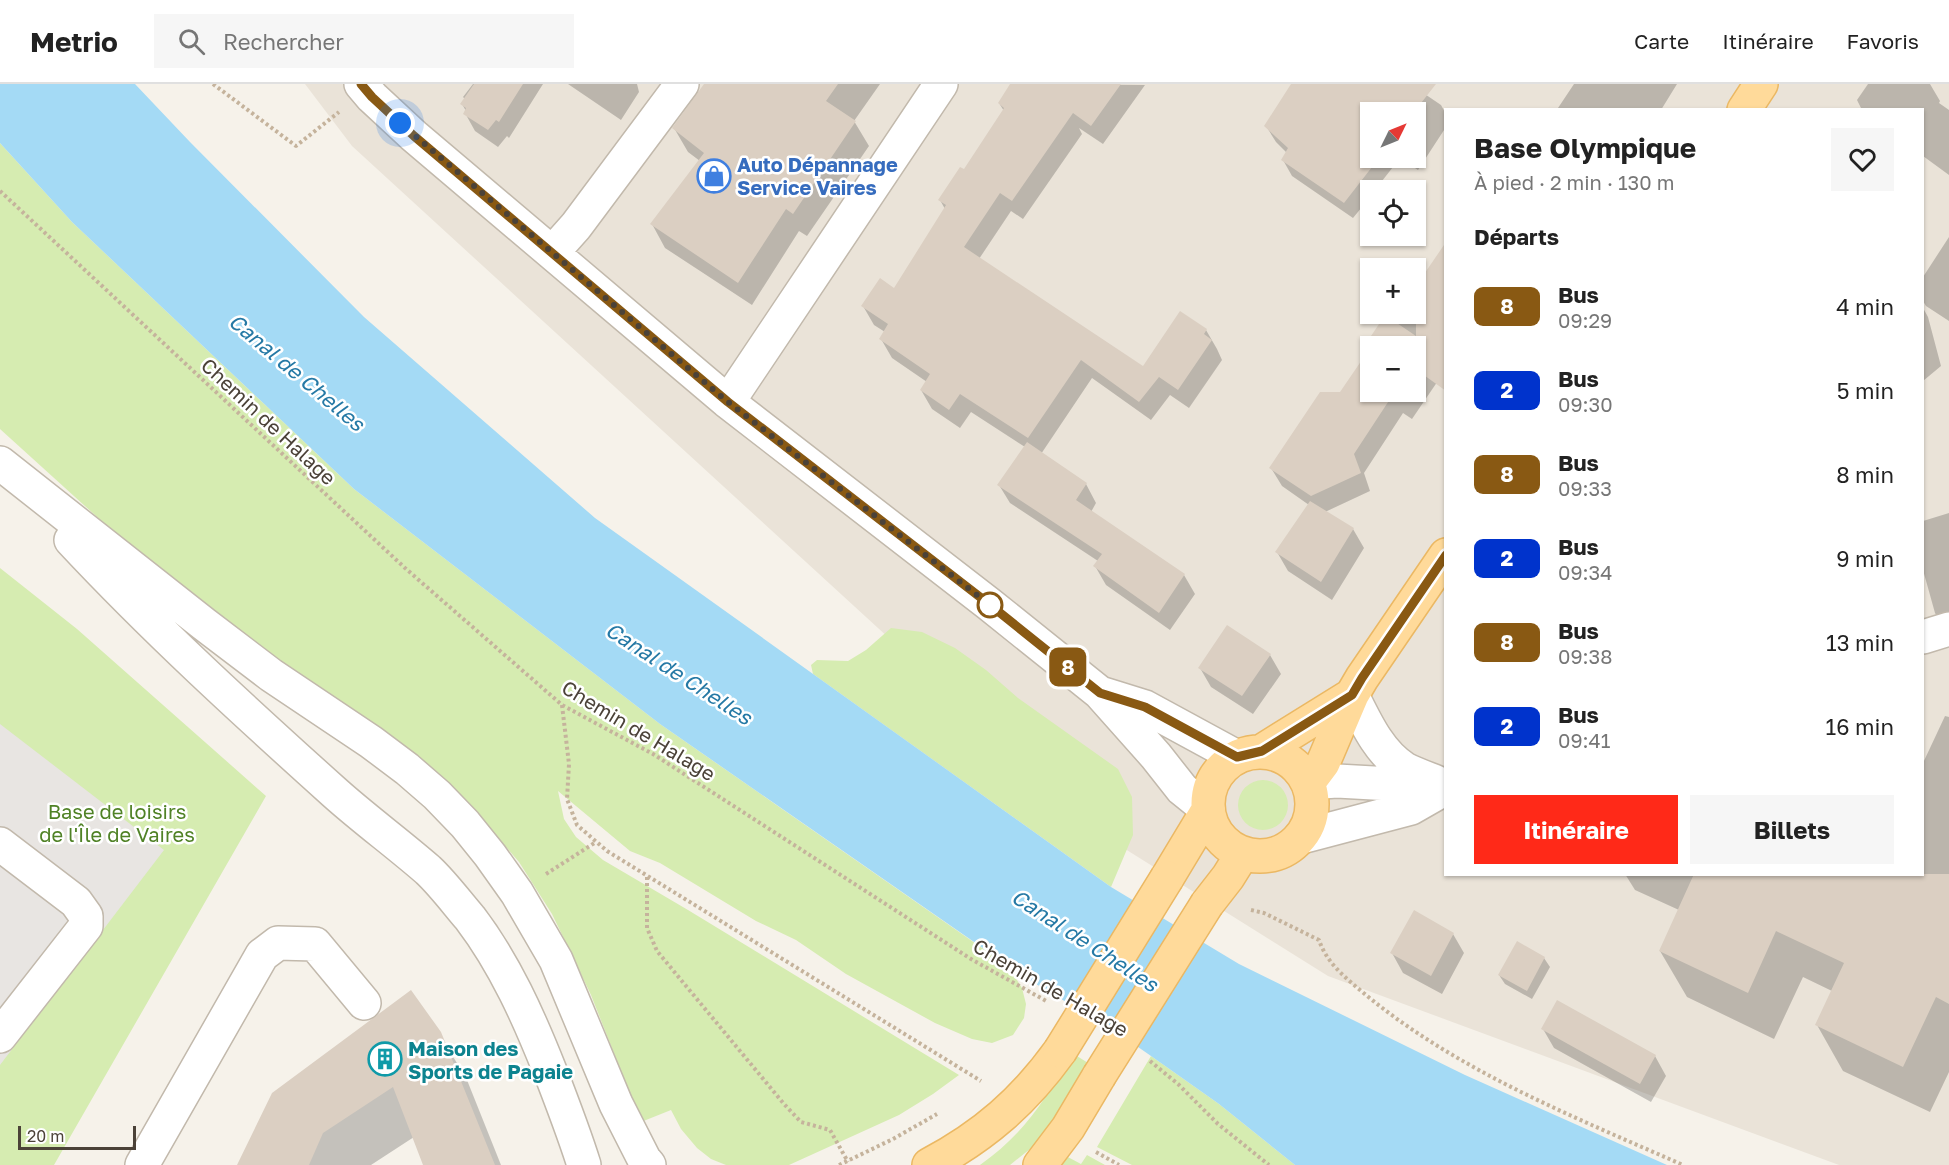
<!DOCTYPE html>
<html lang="fr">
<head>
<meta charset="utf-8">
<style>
  :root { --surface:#fff; --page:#f6f6f6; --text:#222; --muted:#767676; --line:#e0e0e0; --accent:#ff2918 }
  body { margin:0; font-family:"Golos Text",sans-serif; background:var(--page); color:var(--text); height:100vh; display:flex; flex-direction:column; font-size:22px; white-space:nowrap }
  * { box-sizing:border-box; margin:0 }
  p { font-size:20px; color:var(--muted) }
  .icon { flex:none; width:33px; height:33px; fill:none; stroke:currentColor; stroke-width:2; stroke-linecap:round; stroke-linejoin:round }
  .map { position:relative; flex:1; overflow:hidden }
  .drawer { position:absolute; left:1444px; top:24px; width:480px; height:768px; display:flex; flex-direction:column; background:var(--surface); border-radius:0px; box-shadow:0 2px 4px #0004 }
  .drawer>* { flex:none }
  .badge { padding:0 12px; border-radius:9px; font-size:21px; line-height:39px }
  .needle { width:39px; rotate:47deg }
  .buttons { position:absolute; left:1360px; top:18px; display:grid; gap:12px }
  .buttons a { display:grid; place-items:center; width:66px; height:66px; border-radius:0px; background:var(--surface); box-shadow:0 2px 4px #0004; font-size:30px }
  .scale { position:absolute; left:18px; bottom:15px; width:118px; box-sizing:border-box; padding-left:6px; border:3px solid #4b4238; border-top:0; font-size:16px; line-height:21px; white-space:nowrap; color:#4b4238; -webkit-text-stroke:4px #fff; paint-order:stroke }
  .you { position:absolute; width:30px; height:30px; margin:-15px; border:4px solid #fff; border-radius:50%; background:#1a73e8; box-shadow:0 0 0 9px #1a73e833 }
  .map>.badge { position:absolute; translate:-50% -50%; box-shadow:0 0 0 3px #fff }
  h2 { padding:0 30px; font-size:22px; line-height:54px }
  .round { display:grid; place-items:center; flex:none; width:63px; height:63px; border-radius:0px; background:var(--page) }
  .overview { display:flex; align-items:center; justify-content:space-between; height:102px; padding:0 30px }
  h1 { font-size:28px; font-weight:700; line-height:45px }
  .cta { display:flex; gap:12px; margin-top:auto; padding:12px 30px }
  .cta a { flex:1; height:69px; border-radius:0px; background:var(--accent); color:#fff; font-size:24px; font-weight:700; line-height:69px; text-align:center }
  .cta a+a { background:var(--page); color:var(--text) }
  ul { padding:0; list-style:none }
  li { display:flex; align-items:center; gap:18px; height:84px; padding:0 30px }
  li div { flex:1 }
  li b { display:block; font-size:22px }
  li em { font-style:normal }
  li .badge { min-width:66px; font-weight:700; text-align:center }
  header { display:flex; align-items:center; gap:36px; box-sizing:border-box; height:84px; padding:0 30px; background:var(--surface); border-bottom:2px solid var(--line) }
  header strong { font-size:28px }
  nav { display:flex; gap:33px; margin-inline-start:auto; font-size:21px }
  .search { width:420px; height:54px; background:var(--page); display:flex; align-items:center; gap:15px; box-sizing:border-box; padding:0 21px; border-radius:0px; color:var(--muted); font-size:22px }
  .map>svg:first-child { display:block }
  .residential { fill:#eae3d8; fill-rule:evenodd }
  .green { fill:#d6ecb1 }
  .parking { fill:#e8e5e2 }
  .water { fill:#a4daf5 }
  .shadow { fill:#0003; fill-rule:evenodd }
  .building { fill:#dbcfc2 }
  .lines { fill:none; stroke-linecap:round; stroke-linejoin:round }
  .minor-casing { stroke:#c2b9ac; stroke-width:36 }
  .major-casing { stroke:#ebb863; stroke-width:36 }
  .path { stroke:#c5b39c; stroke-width:4; stroke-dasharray:3 3; stroke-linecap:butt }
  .minor { stroke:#fff; stroke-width:33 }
  .major { stroke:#ffda9a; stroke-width:33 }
  .major-bridge-casing { stroke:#ebb863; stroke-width:36; stroke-linecap:butt }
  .major-bridge { stroke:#ffda9a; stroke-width:33 }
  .line-casing { stroke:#fff; stroke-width:14 }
  .line { stroke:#895913; stroke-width:9 }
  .walk { stroke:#4b4238; stroke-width:6; stroke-dasharray:0 10.8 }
  .stop-dot { fill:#fff; stroke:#895913; stroke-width:3 }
  .labels { text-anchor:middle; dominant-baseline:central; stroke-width:5; stroke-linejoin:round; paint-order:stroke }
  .shop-label { font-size:20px; font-weight:bold; fill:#366cbe; stroke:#fff; text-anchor:start }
  .street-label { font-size:20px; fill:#4b4238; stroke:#fff }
  .park-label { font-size:20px; fill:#508226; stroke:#fff }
  .culture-label { font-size:20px; font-weight:bold; fill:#0d838f; stroke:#fff; text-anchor:start }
  .water-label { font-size:21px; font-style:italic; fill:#2579a5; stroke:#fff }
</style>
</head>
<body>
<header>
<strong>Metrio</strong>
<div class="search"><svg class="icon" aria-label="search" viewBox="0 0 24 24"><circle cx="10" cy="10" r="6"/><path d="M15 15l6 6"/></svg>Rechercher</div>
<nav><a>Carte</a><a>Itinéraire</a><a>Favoris</a></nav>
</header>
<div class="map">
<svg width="1949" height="1081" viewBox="0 0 1949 1081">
  <rect width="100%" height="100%" fill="#f6f2ea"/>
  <path class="residential" d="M 305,0 L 1949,0 L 1949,1081 L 1839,1081 L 1328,892 L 1106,753 L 352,62 ZM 1446,26 L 1923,26 L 1923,790 L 1446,790 ZM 1371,28 L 1416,28 L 1416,74 L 1371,74 ZM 1371,106 L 1416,106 L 1416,152 L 1371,152 ZM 1371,184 L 1416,184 L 1416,230 L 1371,230 ZM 1371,262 L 1416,262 L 1416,308 L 1371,308 Z"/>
  <path class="green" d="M 0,59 L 72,138 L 354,405 L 660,640 L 1008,882 L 1022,904 L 1026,920 L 1024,934 L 1013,951 L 992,959 L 972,955 L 935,939 L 846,890 L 796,856 L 756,837 L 660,779 L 630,767 L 558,707 L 564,735 L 576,753 L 603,776 L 688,826 L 959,991 L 933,1010 L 899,1031 L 789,1081 L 726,1081 L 711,1075 L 697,1064 L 681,1045 L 671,1026 L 641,1038 L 591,911 L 552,830 L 519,778 L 480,733 L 259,566 L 107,442 L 0,345 Z
    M 0,484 L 77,545 L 266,712 L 54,1081 L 0,1081 Z
    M 891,544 L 922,548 L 955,564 L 986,586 L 1018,614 L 1118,685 L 1132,713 L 1133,751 L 1111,803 L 813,590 L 811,581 L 817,576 L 848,577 L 866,566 Z
    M1238 721a25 25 0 1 1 50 0a25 25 0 1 1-50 0Z
    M 1072,969 L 1093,982 L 1053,1042 L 1030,1065 L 1010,1081 L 980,1081 C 1024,1050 1046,1015 1072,969 Z
    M 1151,972 L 1219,1020 L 1295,1081 L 1132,1081 L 1097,1063 Z
    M 1064,1071 L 1081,1080 L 1087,1071 L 1105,1081 L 1056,1081 Z"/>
  <path class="parking" d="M 0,640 L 164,766 L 0,981 Z"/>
  <path class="water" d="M 0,0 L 135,0 L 190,58 L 364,233 L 595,434 L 1111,803 L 1239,880 L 1465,991 L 1667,1081 L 1295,1081 L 1219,1020 L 1151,972 L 1118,949 L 1026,894 L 660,640 L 354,405 L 72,138 L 0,59 Z"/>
  <path class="shadow" d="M 473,0 L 543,0 L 509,54 L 507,52 L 498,63 L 475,47 L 465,29 L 466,27 L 462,20 L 465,15 L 463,13 Z
    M 568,0 L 637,0 L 639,8 L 621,36 Z
    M 707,0 L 880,0 L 854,37 L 869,62 L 807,152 L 799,147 L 752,221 L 665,164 L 652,140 L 700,77 L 688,68 L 674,44 Z
    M 1012,0 L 1145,1 L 1103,60 L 1079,44 L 1082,50 L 1023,135 L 1011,127 L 979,175 L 1144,284 L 1206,246 L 1217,265 L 1222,276 L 1189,324 L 1170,311 L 1151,336 L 1092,294 L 1041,370 L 1086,400 L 1096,419 L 1091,428 L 1184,491 L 1195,510 L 1170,546 L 1106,501 L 1095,482 L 1098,477 L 1010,419 L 999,401 L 1025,363 L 971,328 L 960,344 L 932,325 L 921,306 L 927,298 L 892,274 L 881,255 L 885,248 L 874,241 L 863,222 L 894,206 L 945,125 L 940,116 L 965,87 L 1004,27 L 999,19 Z
    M 1293,0 L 1410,0 L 1441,21 L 1446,30 L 1446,43 L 1418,86 L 1400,74 L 1375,106 L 1371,106 L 1371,112 L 1353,134 L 1292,92 L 1283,76 L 1287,69 L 1276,58 L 1266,42 ZM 1371,28 L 1416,28 L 1416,74 L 1371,74 Z
    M 1574,0 L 1677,0 L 1661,26 L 1559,26 L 1558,24 Z
    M 1868,0 L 1930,0 L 1940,17 L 1939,19 L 1949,26 L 1949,91 L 1923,72 L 1923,26 L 1862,26 L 1857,16 Z
    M 1949,153 L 1949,237 L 1926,222 L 1923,217 L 1923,193 Z
    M 1446,166 L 1446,285 L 1412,335 L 1403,329 L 1364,389 L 1370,407 L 1325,428 L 1353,445 L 1364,464 L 1332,516 L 1288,487 L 1277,468 L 1309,421 L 1282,402 L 1271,384 L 1328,328 L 1368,270 L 1365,264 L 1393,238 L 1399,230 L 1416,230 L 1416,205 ZM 1371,262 L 1416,262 L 1416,308 L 1371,308 Z
    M 1923,224 L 1928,233 L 1941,282 L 1923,297 Z
    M 1949,429 L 1949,547 L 1946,548 L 1935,529 L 1923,486 L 1923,437 Z
    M 1270,571 L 1281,590 L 1253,630 L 1211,603 L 1200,584 Z
    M 1945,632 L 1949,633 L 1949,988 L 1930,1028 L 1843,987 L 1817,941 L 1832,907 L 1803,893 L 1774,955 L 1687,913 L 1660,867 L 1679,826 L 1635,806 L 1625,790 L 1923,790 L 1923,712 L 1924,708 L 1923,679 Z
    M 1453,850 L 1464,869 L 1442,910 L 1403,889 L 1392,869 Z
    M 1544,874 L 1550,883 L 1532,915 L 1505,900 L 1499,891 Z
    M 1543,945 L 1655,972 L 1666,992 L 1651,1018 L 1554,964 Z
    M 439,949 L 467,996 L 501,1081 L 424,1081 L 414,1053 L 371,1081 L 238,1081 Z"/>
  <path class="building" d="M 474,0 L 523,0 L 499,38 L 496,36 L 488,46 L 463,30 L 466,24 L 460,20 Z
    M 704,0 L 838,0 L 826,17 L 856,37 L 793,130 L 786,125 L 738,199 L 650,140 L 704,69 L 672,44 Z
    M 1010,0 L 1121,0 L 1091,42 L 1073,29 L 1012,117 L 1000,109 L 964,163 L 1143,282 L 1180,227 L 1207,245 L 1204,250 L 1212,256 L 1178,306 L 1159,293 L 1139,318 L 1081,276 L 1028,354 L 960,310 L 949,326 L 920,306 L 930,290 L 879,255 L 888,240 L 861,222 L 880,194 L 894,204 L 946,121 L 938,116 L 960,83 L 964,85 L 1004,24 L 998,19 Z
    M 1291,0 L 1436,0 L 1414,28 L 1371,28 L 1371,74 L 1379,74 L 1344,119 L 1281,76 L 1288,64 L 1264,42 Z
    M 1446,158 L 1446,307 L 1421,289 L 1416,296 L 1416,262 L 1371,262 L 1371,308 L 1408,308 L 1401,318 L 1392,312 L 1354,370 L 1361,389 L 1311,412 L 1269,384 L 1320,308 L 1340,308 L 1368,267 L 1363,264 L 1385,231 L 1416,252 L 1416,202 Z
    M 1027,358 L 1087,399 L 1076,416 L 1185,490 L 1159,529 L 1093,482 L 1102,470 L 997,401 Z
    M 1310,417 L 1354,444 L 1321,498 L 1275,468 Z
    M 1227,541 L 1271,570 L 1242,612 L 1198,584 Z
    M 1694,790 L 1949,790 L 1949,920 L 1936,913 L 1903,983 L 1815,941 L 1844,879 L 1776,847 L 1748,909 L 1659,867 Z
    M 1414,826 L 1454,849 L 1431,892 L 1390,869 Z
    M 1517,857 L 1545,873 L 1527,907 L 1498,891 Z
    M 411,906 L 441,948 L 495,1081 L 423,1081 L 393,1003 L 323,1049 L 309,1081 L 237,1081 L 272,1009 Z
    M 1557,916 L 1656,971 L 1640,1000 L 1541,945 Z"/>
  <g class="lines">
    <g class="minor-casing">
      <path id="minor" d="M 361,0 L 372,13 L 414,52 L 728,318 L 989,520 L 1100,609 L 1156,672 L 1182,705 L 1208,726
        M 552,169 L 576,142 L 682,0
        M 728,318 L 941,0
        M 0,379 L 204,540 L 271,591 L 371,658 L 407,685 L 437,711 L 465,740 L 490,771 L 517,809 L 556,876 L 616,1020 L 644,1075 L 649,1081
        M 71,456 C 154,545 244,627 334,708 C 364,735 397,759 428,786 C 443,800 457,819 470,834 C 505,880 529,934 550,987 C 562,1018 574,1049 584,1081
        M 1923,553 L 1949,545
        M 1100,609 L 1145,623 L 1237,673
        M 1352,611 C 1365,637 1379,669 1405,685 C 1415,690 1426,694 1436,698
        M 1308,699 L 1337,697 L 1446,703
        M 1301,753 L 1411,724 L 1446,704
        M 0,760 L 76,818 L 86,832 L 86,842 L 0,952
        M 142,1081 L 262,871 L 278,859 L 315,860 L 364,919"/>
    </g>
    <g class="major-casing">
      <path id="major" d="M 1744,26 L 1761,0
        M 1262,667 L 1352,611
        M1208 720a52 52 0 1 1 104 0a52 52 0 1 1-104 0Z
        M 1308,699 L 1323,679 L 1352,611 L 1362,594 L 1446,471
        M 1167,794 L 1208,726
        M 1207,820 L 1228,793 L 1243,769
        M 929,1081 C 984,1052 1024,1017 1060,967
        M 1040,1081 L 1068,1044 L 1099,992"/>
    </g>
    <path class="path" d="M 213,0 L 296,62 L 339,28
      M 0,107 L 405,484 L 562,621 L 653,670 L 971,875 L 1048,918
      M 562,621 L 569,680 L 567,715 L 577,741 L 607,767 L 981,997
      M 546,790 L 596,758
      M 647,793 L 647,844 L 657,867 L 784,1020 L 801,1038 L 830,1046 L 848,1078
      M 1251,826 L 1264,829 L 1319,856 C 1327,880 1347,895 1366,911 C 1458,987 1574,1033 1683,1081
      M 1150,977 L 1178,1000 L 1218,1040 L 1269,1081
      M 1096,1068 L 1119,1081
      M 839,1081 L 893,1055 L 937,1030"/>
    <use href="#minor" class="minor"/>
    <use href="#major" class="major"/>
    <g class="major-bridge-casing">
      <path id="major-bridge" d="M 1060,967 L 1167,794
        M 1099,992 L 1207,820"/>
    </g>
    <use href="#major-bridge" class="major-bridge"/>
  </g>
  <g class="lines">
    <g class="line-casing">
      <path id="line" d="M 361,0 L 372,13 L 414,52 L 728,318 L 989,520 L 1100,609 L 1145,623 L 1237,673 L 1262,667 L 1352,611 L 1362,594 L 1446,471"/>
    </g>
    <use href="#line" class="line"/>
    <path class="walk" d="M 400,39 L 728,318 L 990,521"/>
  </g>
  <defs>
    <g id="shop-ring" transform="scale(1.725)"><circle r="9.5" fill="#fff" stroke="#3f7fe0" stroke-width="1.5"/><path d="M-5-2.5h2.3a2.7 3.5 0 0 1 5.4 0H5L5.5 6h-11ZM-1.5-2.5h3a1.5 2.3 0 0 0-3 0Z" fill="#3f7fe0"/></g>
    <g id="building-ring" transform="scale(1.725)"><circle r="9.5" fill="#fff" stroke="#0f9aa8" stroke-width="1.5"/><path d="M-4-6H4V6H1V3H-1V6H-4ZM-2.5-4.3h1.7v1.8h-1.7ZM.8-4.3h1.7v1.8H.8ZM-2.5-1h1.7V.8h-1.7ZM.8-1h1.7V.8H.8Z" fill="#0f9aa8"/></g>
  </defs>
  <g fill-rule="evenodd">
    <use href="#shop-ring" x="714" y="92"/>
    <use href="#building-ring" x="385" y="975"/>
  </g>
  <circle class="stop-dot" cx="990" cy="521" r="12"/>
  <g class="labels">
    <g class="shop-label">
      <text x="737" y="80">Auto Dépannage<tspan x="737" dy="23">Service Vaires</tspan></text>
    </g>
    <g class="street-label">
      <text transform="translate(269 337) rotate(43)">Chemin de Halage</text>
      <text transform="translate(639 646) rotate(31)">Chemin de Halage</text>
      <text transform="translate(1051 903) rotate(30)">Chemin de Halage</text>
    </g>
    <g class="park-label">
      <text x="117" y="727">Base de loisirs<tspan x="117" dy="23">de l'Île de Vaires</tspan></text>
    </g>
    <g class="culture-label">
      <text x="408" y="964">Maison des<tspan x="408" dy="23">Sports de Pagaie</tspan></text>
    </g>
    <g class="water-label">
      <text transform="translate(297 288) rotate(40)">Canal de Chelles</text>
      <text transform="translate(679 589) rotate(33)">Canal de Chelles</text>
      <text transform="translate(1085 856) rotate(33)">Canal de Chelles</text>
    </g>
  </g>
</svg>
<div class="buttons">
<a><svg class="needle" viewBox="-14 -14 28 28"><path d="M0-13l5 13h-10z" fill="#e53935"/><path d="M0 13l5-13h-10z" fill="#767676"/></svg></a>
<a><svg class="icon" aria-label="locate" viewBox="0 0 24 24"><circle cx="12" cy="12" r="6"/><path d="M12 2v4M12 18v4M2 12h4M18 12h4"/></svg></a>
<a>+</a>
<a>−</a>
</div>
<div class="scale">20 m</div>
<div class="you" style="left:400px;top:39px"></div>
<b class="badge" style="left:1068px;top:583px;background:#895913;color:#fff">8</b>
<section class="drawer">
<div class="overview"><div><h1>Base Olympique</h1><p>À pied · 2 min · 130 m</p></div><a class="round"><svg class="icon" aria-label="heart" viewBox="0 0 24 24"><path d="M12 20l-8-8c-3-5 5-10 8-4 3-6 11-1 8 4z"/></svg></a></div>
<h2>Départs</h2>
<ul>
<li><span class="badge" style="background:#895913;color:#fff">8</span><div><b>Bus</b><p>09:29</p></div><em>4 min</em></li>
<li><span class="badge" style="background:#03c;color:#fff">2</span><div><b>Bus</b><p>09:30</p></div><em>5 min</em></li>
<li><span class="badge" style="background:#895913;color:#fff">8</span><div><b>Bus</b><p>09:33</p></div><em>8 min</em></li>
<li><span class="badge" style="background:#03c;color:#fff">2</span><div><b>Bus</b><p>09:34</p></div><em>9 min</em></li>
<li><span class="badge" style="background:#895913;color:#fff">8</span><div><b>Bus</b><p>09:38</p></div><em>13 min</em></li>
<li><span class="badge" style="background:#03c;color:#fff">2</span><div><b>Bus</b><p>09:41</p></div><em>16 min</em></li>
</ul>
<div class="cta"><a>Itinéraire</a><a>Billets</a></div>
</section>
</div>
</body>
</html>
